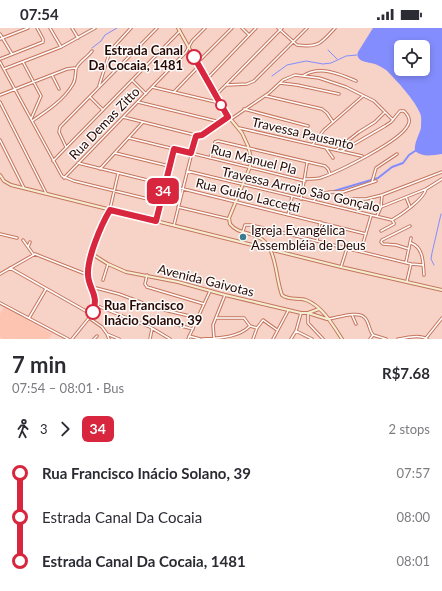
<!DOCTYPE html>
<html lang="en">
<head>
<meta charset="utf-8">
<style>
  :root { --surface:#fff; --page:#f2f2f3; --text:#2b2b33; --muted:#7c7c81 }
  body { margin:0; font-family:Lato,sans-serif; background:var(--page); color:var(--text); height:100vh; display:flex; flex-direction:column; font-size:15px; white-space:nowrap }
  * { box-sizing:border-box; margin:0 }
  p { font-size:13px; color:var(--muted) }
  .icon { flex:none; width:22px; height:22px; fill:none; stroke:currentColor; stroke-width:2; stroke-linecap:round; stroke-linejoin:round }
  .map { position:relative; height:311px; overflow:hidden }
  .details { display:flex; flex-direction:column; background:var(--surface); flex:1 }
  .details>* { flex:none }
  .badge { padding:0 8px; border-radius:6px; font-size:14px; line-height:26px }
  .buttons { position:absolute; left:394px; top:12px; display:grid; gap:8px }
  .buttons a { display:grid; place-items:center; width:36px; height:36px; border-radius:6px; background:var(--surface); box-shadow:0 2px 6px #0003; font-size:20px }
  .map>.badge { position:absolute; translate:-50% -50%; box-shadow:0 0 0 2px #fff }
  .legs { display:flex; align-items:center; gap:6px; height:44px; padding:0 12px; font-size:13px }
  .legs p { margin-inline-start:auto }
  .head { display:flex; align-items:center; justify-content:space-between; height:68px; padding:0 12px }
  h1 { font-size:22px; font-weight:700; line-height:30px }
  ul { padding:0 12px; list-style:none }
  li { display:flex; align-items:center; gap:14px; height:44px; font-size:15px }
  li i { display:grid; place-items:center; width:6px; height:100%; margin:0 5px; background:currentColor }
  li i::after { content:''; width:10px; height:10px; margin:-5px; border:3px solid; border-radius:50%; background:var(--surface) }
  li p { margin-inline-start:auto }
  li:first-child i { background:linear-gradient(#0000 50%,currentColor 0) }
  li:last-child i { background:linear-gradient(currentColor 50%,#0000 0) }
  .status { display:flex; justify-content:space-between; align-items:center; height:28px; padding:0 20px; background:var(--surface); direction:ltr }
  .status svg { height:11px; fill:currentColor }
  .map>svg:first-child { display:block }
  .built { fill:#fec4b2 }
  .water { fill:#848dfd; fill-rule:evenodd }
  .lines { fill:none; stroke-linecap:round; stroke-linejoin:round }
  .stream { stroke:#848dfd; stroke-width:1 }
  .canal { stroke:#848dfd; stroke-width:2 }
  .street-casing { stroke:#c5755c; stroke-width:3.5 }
  .secondary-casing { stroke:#c5755c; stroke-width:4 }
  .street { stroke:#fff; stroke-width:1.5 }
  .secondary { stroke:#f4eed3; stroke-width:2 }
  .line-1-casing { stroke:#fff; stroke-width:9 }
  .line-1 { stroke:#d7263d; stroke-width:6 }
  .stop-1-dot { fill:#fff; stroke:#d7263d; stroke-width:2 }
  .poi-dot { fill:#3b7d8f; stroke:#fcfcfc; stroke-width:1.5 }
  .labels { text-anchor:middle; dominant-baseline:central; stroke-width:3; stroke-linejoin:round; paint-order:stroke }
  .stop-label { font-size:13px; font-weight:bold; fill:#270802; stroke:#fcfcfc; text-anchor:end }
  .street-label { font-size:13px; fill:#270802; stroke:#fcfcfc }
  .poi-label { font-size:13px; fill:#270802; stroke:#fcfcfc; text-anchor:start }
</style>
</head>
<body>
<div class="status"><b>07:54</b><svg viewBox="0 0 49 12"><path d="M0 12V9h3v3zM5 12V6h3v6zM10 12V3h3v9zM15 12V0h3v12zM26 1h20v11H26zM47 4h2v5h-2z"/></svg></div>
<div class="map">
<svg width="442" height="311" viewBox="0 0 442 311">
  <rect width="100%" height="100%" fill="#f6d2c7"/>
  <path class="built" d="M 4,279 L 52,306 L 49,311 L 3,311 L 0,309 L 0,286 Z"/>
  <path class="water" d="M 373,0 L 442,0 L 442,126 C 432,127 424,130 415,123 C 414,115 419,107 421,100 C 421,94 422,90 420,85 C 415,73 399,55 390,46 C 386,41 380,38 375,36 C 368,34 355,34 358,24 ZM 401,19 L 423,19 L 423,41 L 401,41 Z"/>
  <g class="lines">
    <path class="stream" d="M 92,20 L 101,13 L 105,7 L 117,0
      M 328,22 L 337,31
      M 272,48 L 287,37 L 306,33 L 323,36 L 331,35 L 346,28 L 357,27
      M 434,237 L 431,231 L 432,225 L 441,186"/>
    <path class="canal" d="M 334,163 L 378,150 L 392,139 L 403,135 L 409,127 L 415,123
      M 311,168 L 319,167"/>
    <g class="street-casing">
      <path id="street" d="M 50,0 L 61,19
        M 72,0 L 78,10
        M 242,0 L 249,7
        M 278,0 L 297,17 C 319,20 321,15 335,0
        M 0,6 L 12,26
        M 0,11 L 28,0
        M 0,31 L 43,14 L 43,11 L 37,0
        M 0,34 L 62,148 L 74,153 L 160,174
        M 23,34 L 41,68 L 31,91
        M 198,34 L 232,0
        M 4,41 L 61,19 L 95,0
        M 52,47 L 59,61
        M 303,48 C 320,37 340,46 356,53
        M 207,51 L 256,0
        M 132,52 L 146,66
        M 280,55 L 297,57 L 339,66
        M 227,57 L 247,56 L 254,53 L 307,0
        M 99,58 L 110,23 L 131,0
        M 152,59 L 220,75
        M 174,64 L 199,38
        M 0,67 L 67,41 L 75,40 L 76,41
        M 216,67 L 282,0
        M 266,68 L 322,81 L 327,85 L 333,94
        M 90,69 L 103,82
        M 0,74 L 46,165
        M 138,74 L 220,94
        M 244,81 L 308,98
        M 123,89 L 199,108 L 228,89
        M 231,91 L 269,65 L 283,52 L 295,47 L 319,50 L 346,59 L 374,73 L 393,92
        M 32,93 C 47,83 64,72 73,56 C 76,51 75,47 76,41 C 78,34 88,29 92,23
        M 239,100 L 362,128
        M 129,110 L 305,153
        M 0,112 L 24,160
        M 313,116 L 324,102 L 363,68
        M 66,119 L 59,104 L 60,99 L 157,0
        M 326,120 L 333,130
        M 336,122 L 359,104 L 375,94 L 385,84
        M 115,125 L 169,138
        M 210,130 L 215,114 L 218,113 L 325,138 L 328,141 L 330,146
        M 53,133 L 180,3
        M 78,135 L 366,206
        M 100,141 L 143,94
        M 187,143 L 392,192
        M 64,150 L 186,24 L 192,13 L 205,0
        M 305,151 C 310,151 315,151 320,150 C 338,144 401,113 408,97 C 411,92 408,87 404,83 L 400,83 L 391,94 L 385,98 L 342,123
        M 372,154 L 376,140 L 397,126
        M 406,169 L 410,179
        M 301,171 L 307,135
        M 348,171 L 366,171 L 382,167 L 442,144
        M 314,173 L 317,167 L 330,164 L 343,164 L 376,153
        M 178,179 L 229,191
        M 381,179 L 426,161 L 442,151
        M 110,181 L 118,146
        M 288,187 L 292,169
        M 377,188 L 381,179 L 382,167
        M 392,192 C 401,187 424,171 426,161
        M 156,193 L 174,121
        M 174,197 L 196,108
        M 243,203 L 245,197 L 251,197 L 411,236 L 423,237
        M 381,203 L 394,196 L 394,195 L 392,192
        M 0,206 L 17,210
        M 23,212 L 33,226
        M 317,213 L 320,194
        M 411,215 C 424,220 423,235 424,247
        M 28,219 L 30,214
        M 409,221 L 396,217 L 383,216 L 381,214 L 382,212 L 410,198
        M 361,222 L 371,188
        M 406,234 L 411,210
        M 341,239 L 347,220
        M 10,240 L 91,286
        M 0,246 L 35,226 L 88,247
        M 147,247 L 145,256 L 147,259 L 204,276
        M 103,252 L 108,236
        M 407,253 L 411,236
        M 92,259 L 119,266 L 156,280 L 198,290
        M 0,275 L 68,311
        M 95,277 L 150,299 L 170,311
        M 308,285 L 308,295 L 323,311
        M 352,287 L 356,296
        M 29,290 L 46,261
        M 89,290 L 102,299 L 107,306 L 119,311
        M 216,290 L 244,290 L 250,298 L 257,300
        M 328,291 C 337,290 359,282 365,290 C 369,294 369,302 373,307 L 386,311
        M 166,294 L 193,301
        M 296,303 L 312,311
        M 107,306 L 109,311
        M 189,308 L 200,311
        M 214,310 L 213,297 L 225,267
        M 426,310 L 442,290
        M 72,311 L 89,290 L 94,280 L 95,270 L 88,247 L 92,226
        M 94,311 L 97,308
        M 150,311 L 152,301
        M 188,311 L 210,263
        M 202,311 C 218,310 238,310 250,298
        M 253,311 L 257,300 L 263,292 L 277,302
        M 273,311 L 288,283
        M 291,311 L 296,303 L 301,285
        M 370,311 L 373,307
        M 398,311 C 407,310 419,306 427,311"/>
    </g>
    <g class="secondary-casing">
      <path id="secondary" d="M 178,0 L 224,83 L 242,105 L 248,118 L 251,130 L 250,139 L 229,190 L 230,196 C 237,205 248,204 258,209 C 277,217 275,249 282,267 C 289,273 298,269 306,272 C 322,278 333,297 342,311
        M 0,147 L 4,153 L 11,157 L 341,239 L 442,262
        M 109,182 L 101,199 L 92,226 L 108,236 L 126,244 L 178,254 L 225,267 L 301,285 L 308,285 L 319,281
        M 308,285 L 327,291"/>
    </g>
    <use href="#street" class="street"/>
    <use href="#secondary" class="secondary"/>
  </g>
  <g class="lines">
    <g class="line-1-casing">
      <path id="line-1" d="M 93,284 C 99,266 89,262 88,247 C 87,230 101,197 110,182 L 156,193 L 174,121 L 191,125 L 196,108 L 202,107 L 228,89 L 194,29"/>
    </g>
    <use href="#line-1" class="line-1"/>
  </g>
  <g class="stop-1-dot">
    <circle cx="194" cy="29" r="7"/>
    <circle cx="221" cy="77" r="5"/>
    <circle cx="93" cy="284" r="7"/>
  </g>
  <circle class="poi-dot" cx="243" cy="209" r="4"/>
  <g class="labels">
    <g class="stop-label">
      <text x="183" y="22">Estrada Canal<tspan x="183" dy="15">Da Cocaia, 1481</tspan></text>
      <text x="104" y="277" text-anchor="start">Rua Francisco<tspan x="104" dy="15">Inácio Solano, 39</tspan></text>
    </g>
    <g class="street-label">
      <text transform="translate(104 95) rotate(-46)">Rua Demas Zitto</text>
      <text transform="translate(303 105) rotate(13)">Travessa Pausanto</text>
      <text transform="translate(254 131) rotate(14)">Rua Manuel Pla</text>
      <text transform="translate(301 161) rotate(13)">Travessa Arroio São Gonçalo</text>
      <text transform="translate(248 167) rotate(14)">Rua Guido Laccetti</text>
      <text transform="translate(206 252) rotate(14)">Avenida Gaivotas</text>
    </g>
    <g class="poi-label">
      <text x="251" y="202">Igreja Evangélica<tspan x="251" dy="15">Assembléia de Deus</tspan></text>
    </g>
  </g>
</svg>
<div class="buttons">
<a><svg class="icon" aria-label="locate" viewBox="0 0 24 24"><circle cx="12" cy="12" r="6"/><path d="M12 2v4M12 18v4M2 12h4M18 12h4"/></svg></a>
</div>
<b class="badge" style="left:163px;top:163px;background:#d7263d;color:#fff">34</b>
</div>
<section class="details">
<div class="head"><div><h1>7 min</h1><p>07:54 – 08:01 · Bus</p></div><b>R$7.68</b></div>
<div class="legs"><svg class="icon" aria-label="walk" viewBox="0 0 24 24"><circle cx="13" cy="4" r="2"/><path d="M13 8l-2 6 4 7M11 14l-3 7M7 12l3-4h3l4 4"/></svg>3<svg class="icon" aria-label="forward" viewBox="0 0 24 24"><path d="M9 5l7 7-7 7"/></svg><b class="badge" style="background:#d7263d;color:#fff">34</b><p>2 stops</p></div>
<ul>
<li><i style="color:#d7263d"></i><b>Rua Francisco Inácio Solano, 39</b><p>07:57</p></li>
<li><i style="color:#d7263d"></i><span>Estrada Canal Da Cocaia</span><p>08:00</p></li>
<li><i style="color:#d7263d"></i><b>Estrada Canal Da Cocaia, 1481</b><p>08:01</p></li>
</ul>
</section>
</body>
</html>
